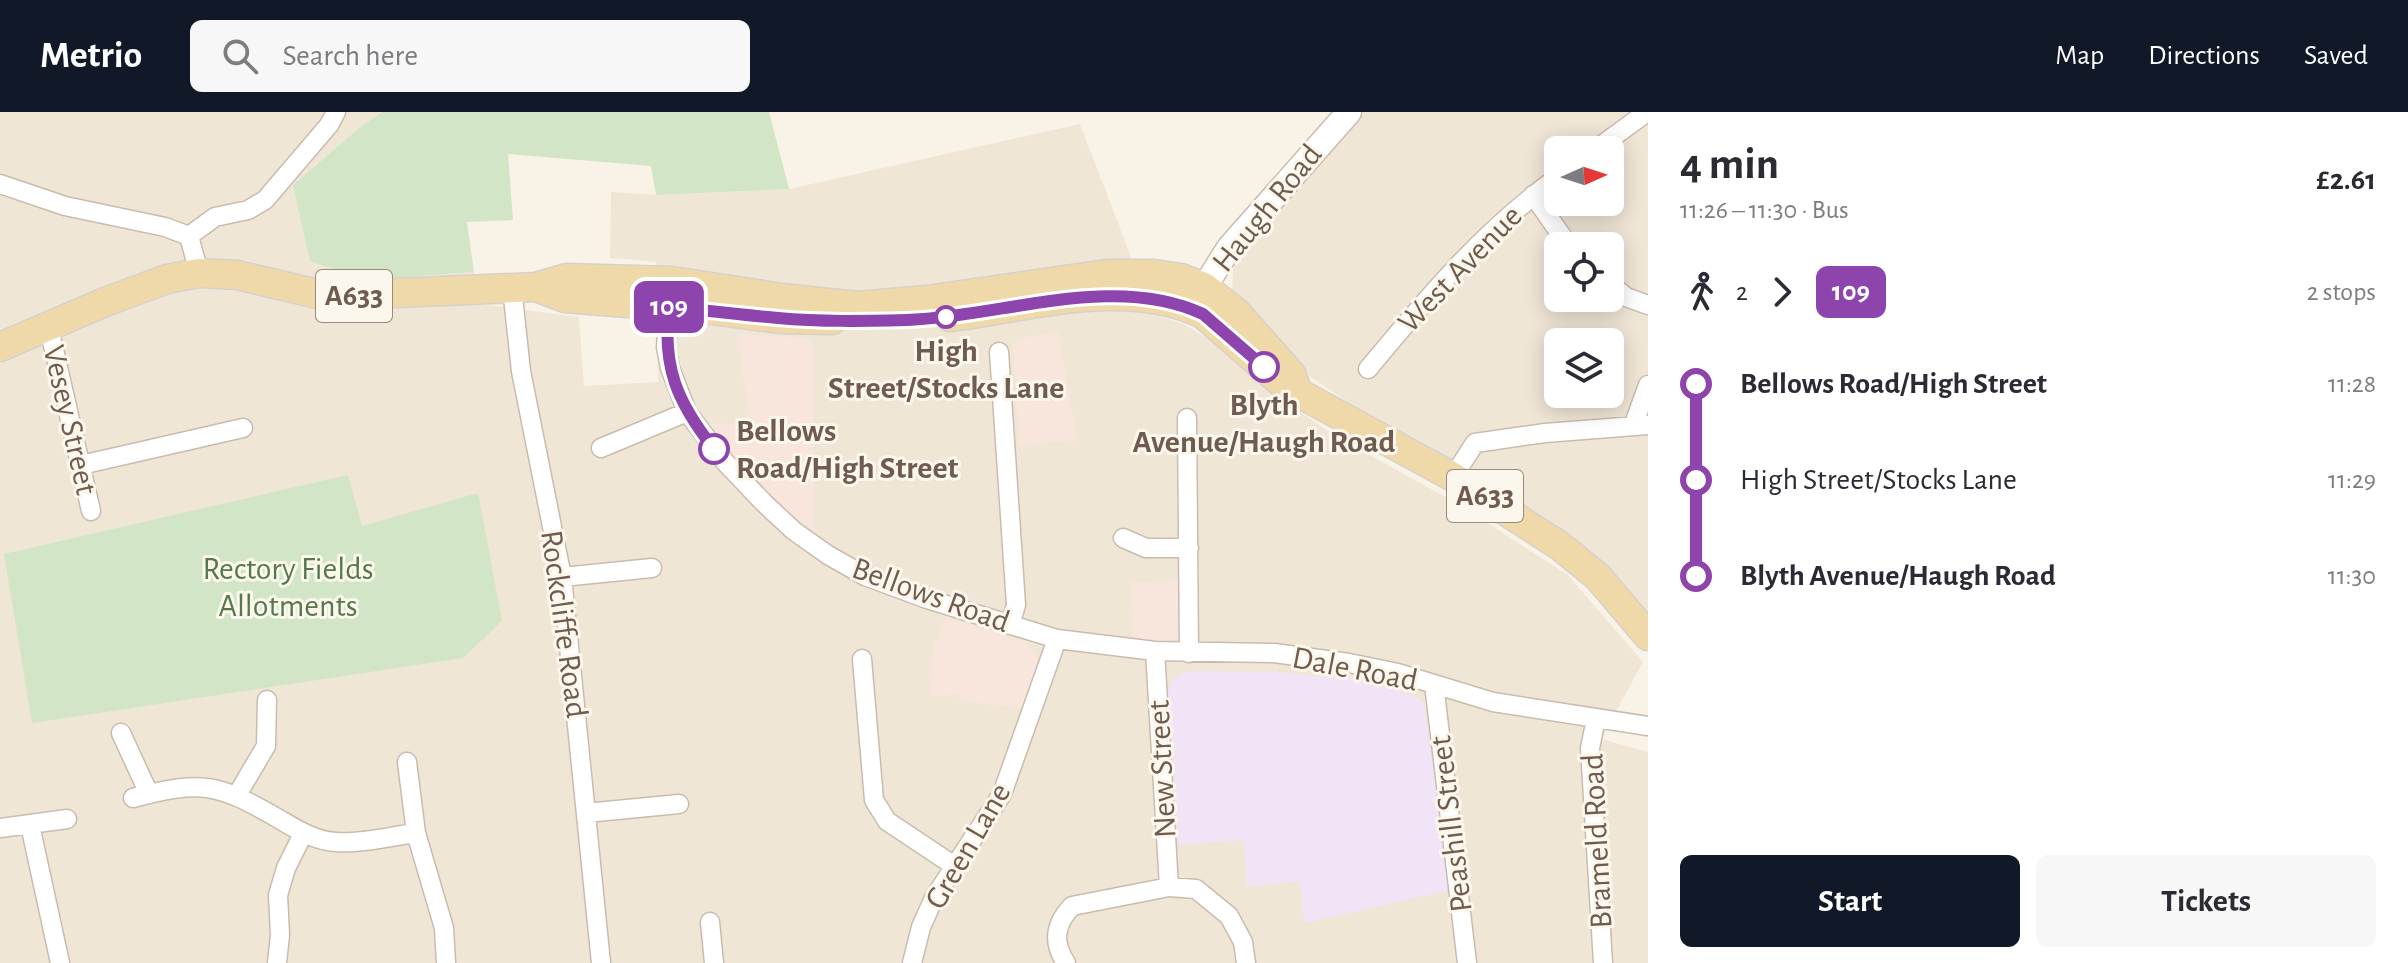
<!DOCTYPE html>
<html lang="en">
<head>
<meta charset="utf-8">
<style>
  :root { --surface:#fff; --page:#f7f7f7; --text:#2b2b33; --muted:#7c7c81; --accent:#111827 }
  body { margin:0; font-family:"Alegreya Sans",sans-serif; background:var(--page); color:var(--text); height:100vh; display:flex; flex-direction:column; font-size:30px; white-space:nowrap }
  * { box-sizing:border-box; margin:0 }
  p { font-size:26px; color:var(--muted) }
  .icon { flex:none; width:44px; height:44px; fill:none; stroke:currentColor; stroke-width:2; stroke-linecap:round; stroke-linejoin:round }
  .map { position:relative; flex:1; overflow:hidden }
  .sheet { display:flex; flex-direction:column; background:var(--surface); width:760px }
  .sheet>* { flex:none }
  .badge { padding:0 16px; border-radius:12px; font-size:28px; line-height:52px }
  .needle { width:52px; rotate:87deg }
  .controls { position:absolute; left:1544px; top:24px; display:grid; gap:16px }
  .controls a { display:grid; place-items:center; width:80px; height:80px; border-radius:12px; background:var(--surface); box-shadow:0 4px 20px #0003; font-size:40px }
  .map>.badge { position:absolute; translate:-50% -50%; box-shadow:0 0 0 4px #fff }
  .legs { display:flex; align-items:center; gap:12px; height:88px; padding:0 32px; font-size:26px }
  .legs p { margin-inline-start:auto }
  .headline { display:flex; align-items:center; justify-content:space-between; height:136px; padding:0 32px }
  h1 { font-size:44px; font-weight:700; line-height:60px }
  .action { display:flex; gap:16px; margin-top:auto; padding:16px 32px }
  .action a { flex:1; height:92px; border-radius:12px; background:var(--accent); color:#fff; font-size:32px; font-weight:700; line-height:92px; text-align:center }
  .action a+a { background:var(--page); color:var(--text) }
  ul { padding:0 32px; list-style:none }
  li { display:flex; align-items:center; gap:28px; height:96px; font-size:30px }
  li i { display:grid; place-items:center; width:12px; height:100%; margin:0 10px; background:currentColor }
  li i::after { content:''; width:20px; height:20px; margin:-10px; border:6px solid; border-radius:50%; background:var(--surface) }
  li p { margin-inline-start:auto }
  li:first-child i { background:linear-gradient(#0000 50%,currentColor 0) }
  li:last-child i { background:linear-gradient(currentColor 50%,#0000 0) }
  header { display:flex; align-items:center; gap:48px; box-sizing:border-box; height:112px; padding:0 40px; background:var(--accent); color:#fff }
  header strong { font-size:38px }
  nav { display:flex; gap:44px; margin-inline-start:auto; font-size:28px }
  .search { width:560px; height:72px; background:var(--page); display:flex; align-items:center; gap:20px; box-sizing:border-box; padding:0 28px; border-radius:12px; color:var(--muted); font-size:30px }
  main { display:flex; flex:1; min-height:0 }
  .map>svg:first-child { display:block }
  .residential { fill:#f0e6d6; fill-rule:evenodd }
  .commercial { fill:#f8e6dc }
  .education { fill:#f0e4f6 }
  .green { fill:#d2e5c7 }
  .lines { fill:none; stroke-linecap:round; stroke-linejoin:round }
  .street-casing { stroke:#c9bcae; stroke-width:21 }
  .secondary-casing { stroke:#ccbcad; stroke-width:27 }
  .primary-casing { stroke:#d7d1ce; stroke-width:31 }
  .street { stroke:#fff; stroke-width:18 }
  .secondary { stroke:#fff; stroke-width:24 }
  .primary { stroke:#efd9a8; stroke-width:28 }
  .line-1-casing { stroke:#fff; stroke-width:18 }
  .line-1 { stroke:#8e44ad; stroke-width:12 }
  .stop-1-dot { fill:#fff; stroke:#8e44ad; stroke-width:4 }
  .labels { text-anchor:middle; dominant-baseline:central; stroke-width:6; stroke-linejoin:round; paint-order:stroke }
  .shield { fill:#fcf7ed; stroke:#998a7e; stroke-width:2 }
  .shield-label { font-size:30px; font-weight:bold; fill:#6f5c4f }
  .street-label { font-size:32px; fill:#6f5c4f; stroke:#fcf7ed }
  .stop-label { font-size:32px; font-weight:bold; fill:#6f5c4f; stroke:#fcf7ed }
  .park-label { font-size:32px; fill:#56794c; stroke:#fcf7ed }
</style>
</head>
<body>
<header>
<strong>Metrio</strong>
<div class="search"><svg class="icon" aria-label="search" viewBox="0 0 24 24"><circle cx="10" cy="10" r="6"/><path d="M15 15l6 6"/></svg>Search here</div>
<nav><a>Map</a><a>Directions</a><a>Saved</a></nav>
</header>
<main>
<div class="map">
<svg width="1648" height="851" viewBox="0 0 1648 851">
  <rect width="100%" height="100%" fill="#f9f3e7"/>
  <path class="residential" d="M 0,0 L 382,0 L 359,16 L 293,73 L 366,168 L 474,160 L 480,192 L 579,205 L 584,274 L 658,270 L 656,150 L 610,146 L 611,80 L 659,83 L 789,77 L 1080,12 L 1133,150 L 1137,198 L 1182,211 L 1234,243 L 1296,297 L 1334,323 L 1456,391 L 1568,463 L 1643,550 L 1601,627 L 1648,640 L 1648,851 L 0,851 ZM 748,306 L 814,419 L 753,371 L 708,313 L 742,311 Z
    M 1334,0 L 1648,0 L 1648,507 L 1612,464 L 1538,403 L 1385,315 L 1296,255 L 1232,184 L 1233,155 L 1347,15 ZM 1558,38 L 1610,38 L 1610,90 L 1558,90 ZM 1558,134 L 1610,134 L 1610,186 L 1558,186 ZM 1558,230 L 1610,230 L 1610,282 L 1558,282 Z"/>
  <path class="commercial" d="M 1058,220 L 1077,328 L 1019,334 L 1013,231 L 1022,226 Z
    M 739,222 L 813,227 L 814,420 L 753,371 L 707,313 L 742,311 L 742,306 L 748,305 Z
    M 1184,468 L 1185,521 L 1171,533 L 1133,533 L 1130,470 Z
    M 945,505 L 1024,530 L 1035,539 L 1039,555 L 1026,597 L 959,588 L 961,582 L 930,584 L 933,537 Z"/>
  <path class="education" d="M 1194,559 L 1276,560 L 1361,568 L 1415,584 L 1424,591 L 1450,778 L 1304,811 L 1300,769 L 1247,775 L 1244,728 L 1179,733 L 1168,578 L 1172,568 L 1181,562 Z"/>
  <path class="green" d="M 382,0 L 769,0 L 789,77 L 656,83 L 651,54 L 508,42 L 513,108 L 467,110 L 474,160 L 366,168 L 310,149 L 293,73 L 359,16 Z
    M 348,363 L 362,414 L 478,381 L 502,509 L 463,546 L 32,611 L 4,442 Z"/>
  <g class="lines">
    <g class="street-casing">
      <path id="street" d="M 1595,38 L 1647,0
        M 0,72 L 65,94 L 165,115 L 189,124 L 199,161
        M 1533,83 L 1569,134
        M 189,124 L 215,105 L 248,98 L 265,88 L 329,13 L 336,0
        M 1610,172 L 1626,185 L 1648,193
        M 512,176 L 521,259 L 562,465 L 601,851
        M 670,185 L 666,235 L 670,256 L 687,300 L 725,350 L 764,391 L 794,419 L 828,443 L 865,464 L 927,487 L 1057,527 L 1155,539 L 1274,541 L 1349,551 L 1398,561 L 1493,590 L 1648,614
        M 49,216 L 91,399
        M 999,240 L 1016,493 L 1010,513
        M 1368,257 C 1426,187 1484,118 1558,65
        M 1187,306 L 1189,541
        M 1633,314 L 1648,273
        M 601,336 L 687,300
        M 81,353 L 243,316
        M 1453,365 L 1475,331 L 1545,321 L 1648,313
        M 1123,426 L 1146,436 L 1189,436
        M 562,465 L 652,456
        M 1155,539 L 1169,775
        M 862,547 L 874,688 L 887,709 L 953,753
        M 1434,572 L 1467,851
        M 1596,607 L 1590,636 L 1603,851
        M 121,621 L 149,682
        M 407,650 L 416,721 L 444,816 L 446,851
        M 237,683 L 266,634 L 267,588
        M 133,686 C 202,668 217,671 279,707 C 296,717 315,729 336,730 C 362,732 391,724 416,721
        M 586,701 L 679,692
        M 30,713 L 60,851
        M 0,716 L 67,707
        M 710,810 L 714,851
        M 277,851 L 280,823 L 278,783 L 286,756 L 303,722
        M 912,851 L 921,815 L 934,786 L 1002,682 L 1057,527
        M 1066,851 C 1052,830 1055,812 1072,794 L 1169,775 L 1196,777 L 1229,804 L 1243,830 L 1246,851"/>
    </g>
    <g class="secondary-casing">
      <path id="secondary" d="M 1195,190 L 1229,136 L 1349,0"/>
    </g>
    <g class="primary-casing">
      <path id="primary" d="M 536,175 L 565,186 L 703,197 L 780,207 L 832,208
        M 950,205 C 1032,195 1124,165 1203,202 L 1284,273 L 1453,365 L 1560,434 L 1598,465 L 1648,524
        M 0,235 L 105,190 L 167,167 L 199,161 L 237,163 L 326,184 L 536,175 L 567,166 L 672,169 L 782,186 L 857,194 L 927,188 L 1107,162 L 1154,162 L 1181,166 L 1204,175 L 1237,201 L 1291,262 L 1297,278"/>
    </g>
    <use href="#street" class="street"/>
    <use href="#secondary" class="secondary"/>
    <use href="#primary" class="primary"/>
  </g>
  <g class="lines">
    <g class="line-1-casing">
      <path id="line-1" d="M 714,337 C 677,290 662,255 669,195 C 705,198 742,203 778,206 C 821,210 864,209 907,208 C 1002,205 1113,160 1203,202 L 1264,255"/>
    </g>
    <use href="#line-1" class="line-1"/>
  </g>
  <g class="stop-1-dot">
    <circle cx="946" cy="205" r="10"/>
    <circle cx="1264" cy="255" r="14"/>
    <circle cx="714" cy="337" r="14"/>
  </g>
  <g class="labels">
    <g class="shield">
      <rect x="316" y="158" width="76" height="52" rx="6"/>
      <rect x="1447" y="358" width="76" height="52" rx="6"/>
    </g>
    <g class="shield-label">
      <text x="354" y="184">A633</text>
      <text x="1485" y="384">A633</text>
    </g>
    <g class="street-label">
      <text transform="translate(1267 96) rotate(-51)">Haugh Road</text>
      <text transform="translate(1460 157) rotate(-46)">West Avenue</text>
      <text transform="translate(70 308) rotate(77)">Vesey Street</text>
      <text transform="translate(931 483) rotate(20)">Bellows Road</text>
      <text transform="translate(564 512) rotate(82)">Rockcliffe Road</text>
      <text transform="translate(1355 557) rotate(11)">Dale Road</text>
      <text transform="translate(1162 657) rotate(-93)">New Street</text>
      <text transform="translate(1451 712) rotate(-97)">Peashill Street</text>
      <text transform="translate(1597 729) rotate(-93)">Brameld Road</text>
      <text transform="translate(968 734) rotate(-60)">Green Lane</text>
    </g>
    <g class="stop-label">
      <text x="946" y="239">High<tspan x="946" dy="37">Street/Stocks Lane</tspan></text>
      <text x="1264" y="293">Blyth<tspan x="1264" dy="37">Avenue/Haugh Road</tspan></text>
      <text x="736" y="319" text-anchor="start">Bellows<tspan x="736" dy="37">Road/High Street</tspan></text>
    </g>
    <g class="park-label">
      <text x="288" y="457">Rectory Fields<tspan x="288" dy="37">Allotments</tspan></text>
    </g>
  </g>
</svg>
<div class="controls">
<a><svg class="needle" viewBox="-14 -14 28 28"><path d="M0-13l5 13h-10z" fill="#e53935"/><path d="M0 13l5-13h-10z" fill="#7c7c81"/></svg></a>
<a><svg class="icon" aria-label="locate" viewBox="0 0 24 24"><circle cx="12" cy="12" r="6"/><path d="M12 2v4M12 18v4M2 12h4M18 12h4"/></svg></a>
<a><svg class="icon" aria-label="layers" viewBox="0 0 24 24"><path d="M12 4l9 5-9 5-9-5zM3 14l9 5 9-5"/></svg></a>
</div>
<b class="badge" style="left:669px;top:195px;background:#8e44ad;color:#fff">109</b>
</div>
<section class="sheet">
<div class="headline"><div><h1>4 min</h1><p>11:26 – 11:30 · Bus</p></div><b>£2.61</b></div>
<div class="legs"><svg class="icon" aria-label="walk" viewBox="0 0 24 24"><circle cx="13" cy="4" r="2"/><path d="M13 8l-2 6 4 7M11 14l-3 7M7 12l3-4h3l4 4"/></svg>2<svg class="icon" aria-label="forward" viewBox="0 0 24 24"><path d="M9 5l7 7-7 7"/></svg><b class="badge" style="background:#8e44ad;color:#fff">109</b><p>2 stops</p></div>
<ul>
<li><i style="color:#8e44ad"></i><b>Bellows Road/High Street</b><p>11:28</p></li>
<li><i style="color:#8e44ad"></i><span>High Street/Stocks Lane</span><p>11:29</p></li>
<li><i style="color:#8e44ad"></i><b>Blyth Avenue/Haugh Road</b><p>11:30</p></li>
</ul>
<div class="action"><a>Start</a><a>Tickets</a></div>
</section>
</main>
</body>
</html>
